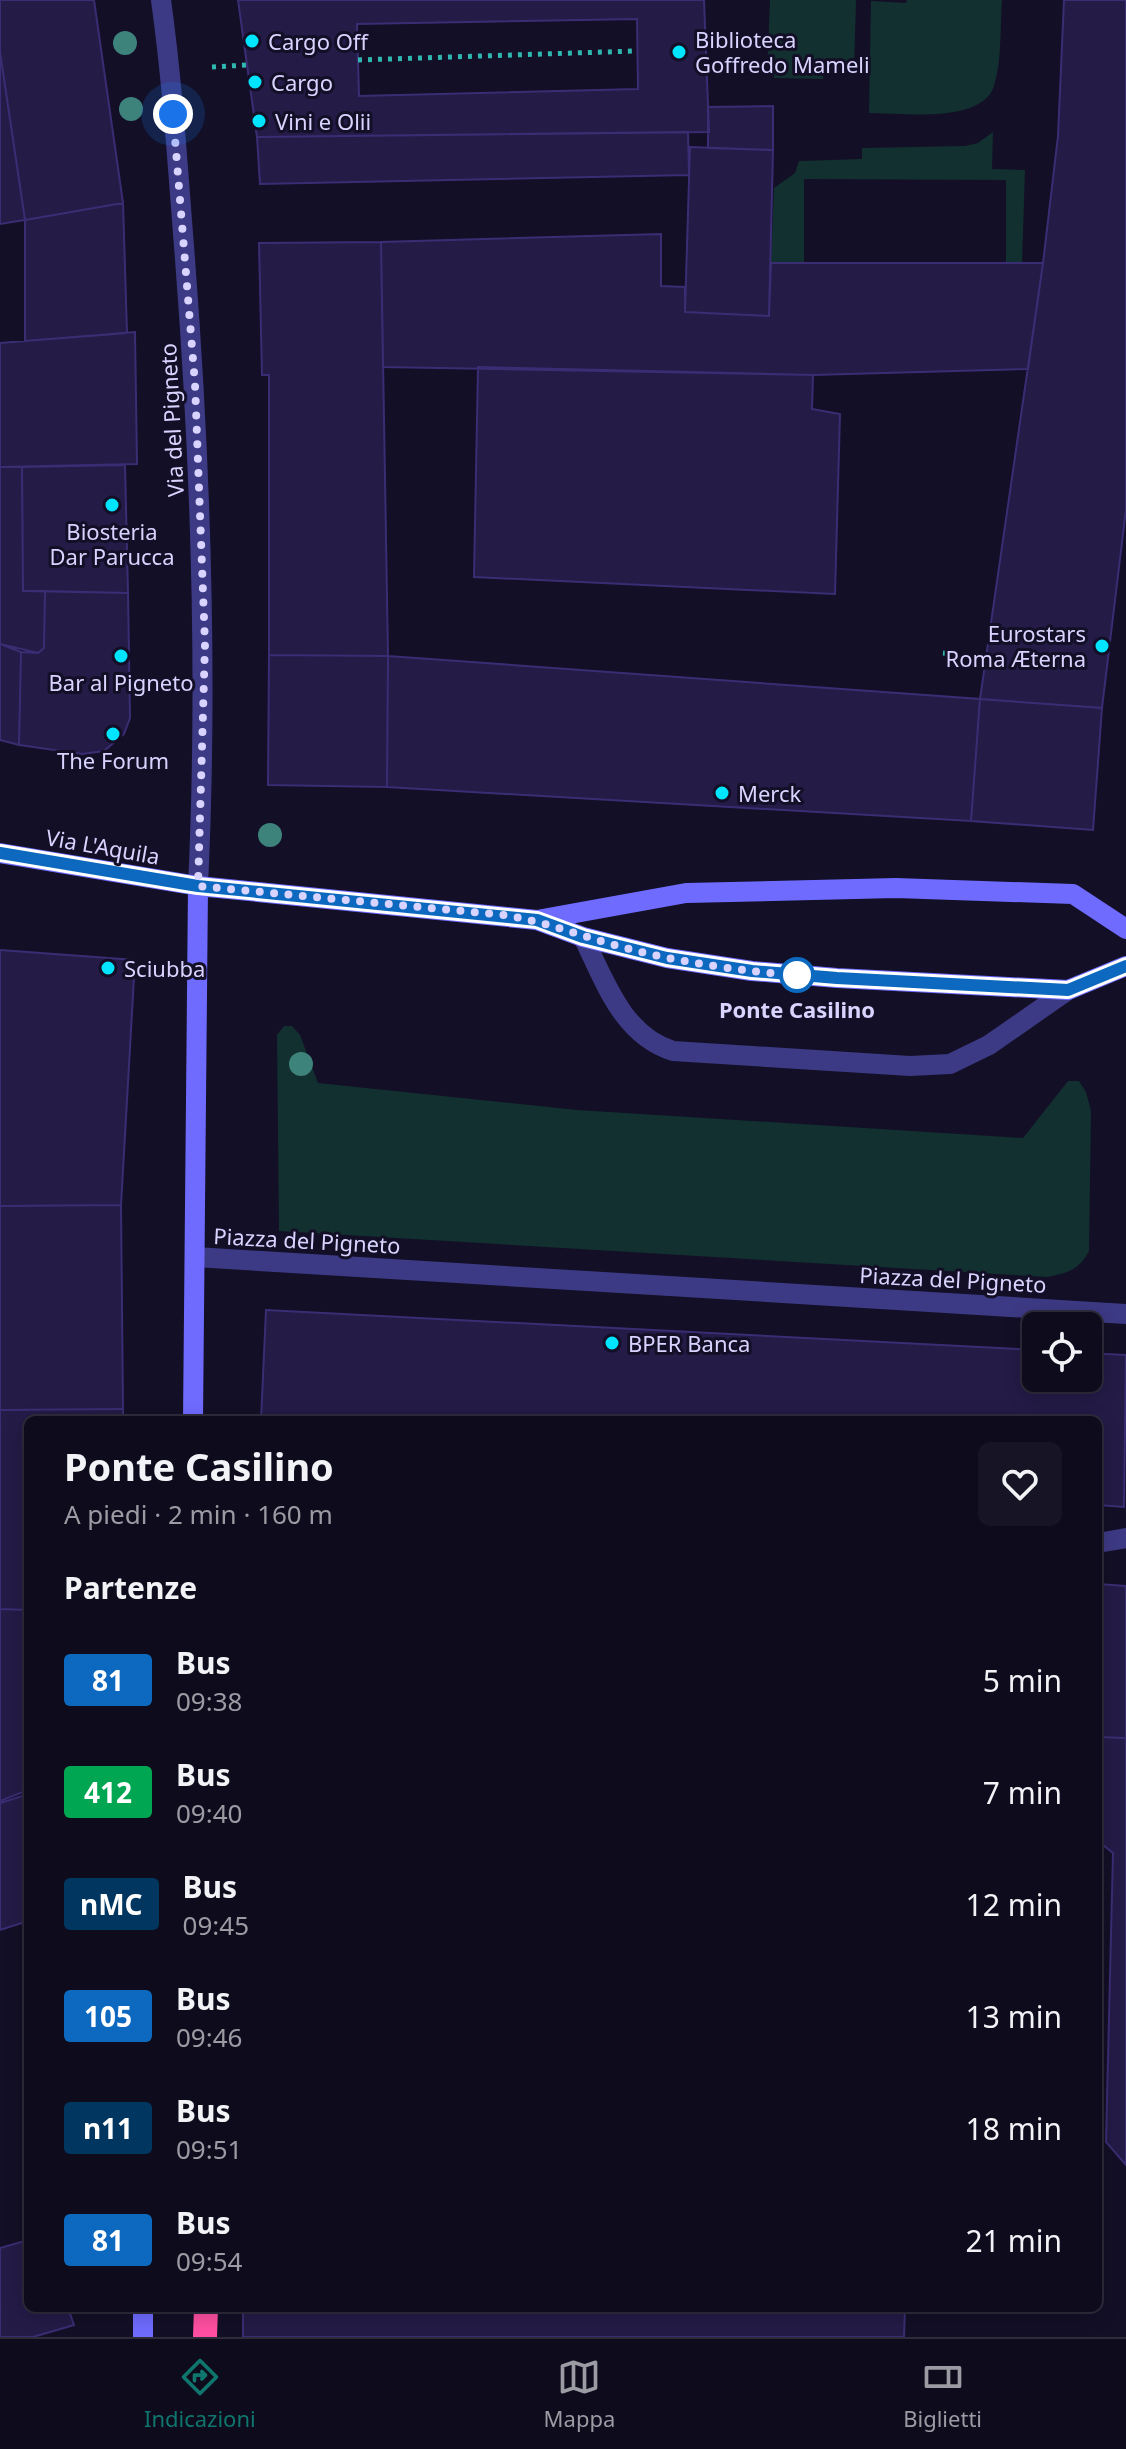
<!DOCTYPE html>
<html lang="it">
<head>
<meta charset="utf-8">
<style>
  :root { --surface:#0e0b1c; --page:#171425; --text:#f1f3f6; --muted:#9b9ba3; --line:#2e2b3b; --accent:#0f766e }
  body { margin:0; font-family:"Noto Sans",sans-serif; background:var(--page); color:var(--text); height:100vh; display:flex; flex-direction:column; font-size:30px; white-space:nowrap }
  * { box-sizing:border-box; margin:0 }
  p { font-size:26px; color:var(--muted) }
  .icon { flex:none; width:44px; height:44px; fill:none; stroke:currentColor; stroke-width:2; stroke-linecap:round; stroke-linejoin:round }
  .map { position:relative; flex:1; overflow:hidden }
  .side { position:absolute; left:24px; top:1416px; width:1078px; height:896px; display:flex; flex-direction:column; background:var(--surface); border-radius:12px; box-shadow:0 4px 20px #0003,0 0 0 2px var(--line) }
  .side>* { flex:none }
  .badge { padding:0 16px; border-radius:6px; font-size:28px; line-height:52px }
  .controls { position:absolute; left:1022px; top:1312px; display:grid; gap:16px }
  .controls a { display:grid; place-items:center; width:80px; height:80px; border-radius:12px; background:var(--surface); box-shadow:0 4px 20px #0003,0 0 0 2px var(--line); font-size:40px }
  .you { position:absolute; width:40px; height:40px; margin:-20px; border:6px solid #fff; border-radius:50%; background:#1a73e8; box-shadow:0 0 0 12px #1a73e833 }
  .map>.badge { position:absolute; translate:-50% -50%; box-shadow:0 0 0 4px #fff }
  h2 { padding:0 40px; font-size:30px; line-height:72px }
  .round { display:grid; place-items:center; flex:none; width:84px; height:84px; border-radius:12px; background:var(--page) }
  .headline { display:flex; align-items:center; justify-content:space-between; height:136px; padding:0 40px }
  h1 { font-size:38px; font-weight:700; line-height:60px }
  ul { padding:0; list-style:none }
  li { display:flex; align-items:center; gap:24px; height:112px; padding:0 40px }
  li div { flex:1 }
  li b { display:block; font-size:30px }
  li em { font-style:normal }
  li .badge { min-width:88px; font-weight:700; text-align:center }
  .menu { display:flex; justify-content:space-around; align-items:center; height:112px; border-top:2px solid var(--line); background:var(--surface); font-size:22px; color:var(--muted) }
  .menu a { display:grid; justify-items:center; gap:4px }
  .menu .on { color:var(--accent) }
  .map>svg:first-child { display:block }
  .green { fill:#12302f }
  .building { fill:#241b47; stroke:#3b2d73; stroke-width:2; fill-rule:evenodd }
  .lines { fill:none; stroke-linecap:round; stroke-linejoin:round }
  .path { stroke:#2fb8b0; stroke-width:5; stroke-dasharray:4 6; stroke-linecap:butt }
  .lane { stroke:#3d3a85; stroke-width:20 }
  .street { stroke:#3d3a85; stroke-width:20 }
  .secondary { stroke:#6f6bff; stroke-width:20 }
  .highway { stroke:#ff4fa3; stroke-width:24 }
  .tree { fill:#3d827b }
  .line-casing { stroke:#fff; stroke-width:18 }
  .line { stroke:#0c69bf; stroke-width:12 }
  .walk { stroke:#d9d4ff; stroke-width:8; stroke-dasharray:0 14.4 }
  .poi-dot { fill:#00e5ff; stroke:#130f26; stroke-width:3 }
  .stop-dot { fill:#fff; stroke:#0c69bf; stroke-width:4 }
  .labels { text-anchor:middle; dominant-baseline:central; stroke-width:6; stroke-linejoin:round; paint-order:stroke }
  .poi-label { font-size:22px; fill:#d9d4ff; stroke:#130f26; text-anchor:start }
  .street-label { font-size:22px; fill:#d9d4ff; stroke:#130f26 }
  .stop-label { font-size:22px; font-weight:bold; fill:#d9d4ff; stroke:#130f26 }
</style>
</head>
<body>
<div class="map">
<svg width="1126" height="2337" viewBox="0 0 1126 2337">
  <rect width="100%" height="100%" fill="#130f26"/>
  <path class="green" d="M 770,0 L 856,0 L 854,72 L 824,70 L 823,79 L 774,78 L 774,73 L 767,73 Z
    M 907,0 L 1002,0 C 1000,27 1002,60 994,86 C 982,124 902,113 869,113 L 871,1 L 906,3 Z
    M 993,132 L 992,169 L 1025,170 L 1022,263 L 1006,263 L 1006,180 L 804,179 L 804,263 L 771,263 L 774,188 L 795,173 L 799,161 L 862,159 L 862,148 L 965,146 L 978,143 Z
    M 284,1026 L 292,1026 L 300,1035 L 318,1083 L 577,1110 L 1023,1138 L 1068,1081 L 1079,1081 L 1086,1092 L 1091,1111 L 1089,1251 C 1079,1270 1068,1273 1047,1277 L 279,1231 L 277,1035 Z"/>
  <path class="building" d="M 0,0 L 94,0 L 123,203 L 25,220 L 0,52 Z
    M 238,0 L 704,0 L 709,132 L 257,137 ZM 637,19 L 638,89 L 359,96 L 357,24 Z
    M 1064,0 L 1126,0 L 1126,509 L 1102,708 L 980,699 L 1043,263 L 1058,136 Z
    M 0,52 L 25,220 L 0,224 Z
    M 773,106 L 773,150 L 708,148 L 708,107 Z
    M 688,132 L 689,175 L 260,184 L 257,137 Z
    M 690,147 L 773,150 L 769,316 L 685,312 Z
    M 123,203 L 127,333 L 25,341 L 25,220 Z
    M 661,234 L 661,286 L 685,287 L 685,312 L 769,316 L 771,263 L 1043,263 L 1028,369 L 813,375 L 383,367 L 381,242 Z
    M 381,242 L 388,656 L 269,655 L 269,375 L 262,375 L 259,243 Z
    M 135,332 L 137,464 L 0,467 L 0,343 Z
    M 478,367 L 813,375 L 812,409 L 840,414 L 835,594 L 474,577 Z
    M 125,465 L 128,593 L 23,591 L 22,467 Z
    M 0,467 L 22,467 L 23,591 L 45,591 L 44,648 L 38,653 L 0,644 Z
    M 45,591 L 128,593 L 130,718 L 124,734 L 104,751 L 82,754 L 19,745 L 21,652 L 38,653 L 44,648 Z
    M 0,644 L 21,652 L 19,745 L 0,740 Z
    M 269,655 L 388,656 L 387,787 L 268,785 Z
    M 388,656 L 980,699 L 971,821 L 387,787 Z
    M 980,699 L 1102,708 L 1093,830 L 971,821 Z
    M 0,950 L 135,960 L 121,1205 L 0,1206 Z
    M 121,1205 L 123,1409 L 0,1410 L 0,1206 Z
    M 266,1310 L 1036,1350 L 1036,1378 L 1088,1378 L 1088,1353 L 1126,1355 L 1124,1507 L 1098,1505 L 1098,1420 L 261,1420 Z
    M 123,1409 L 123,1420 L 28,1420 L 28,1610 L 0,1609 L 0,1410 Z
    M 1098,1584 L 1126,1586 L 1126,1738 L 1098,1737 Z
    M 0,1609 L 28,1610 L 28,1790 L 0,1801 Z
    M 1098,1737 L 1126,1738 L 1126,2165 L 1106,2142 L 1113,1853 L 1098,1841 Z
    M 28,1794 L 28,1921 L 0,1930 L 0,1803 Z
    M 28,2240 L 28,2308 L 68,2308 L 74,2325 L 33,2337 L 0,2337 L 0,2248 Z
    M 243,2308 L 905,2308 L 904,2337 L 243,2337 Z"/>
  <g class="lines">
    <path class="path" d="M 358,60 L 635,51
      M 212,67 L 247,65
      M 943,653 L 983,657"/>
    <path class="lane" d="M 583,937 C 605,981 622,1035 673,1051 L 910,1066 L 950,1064 L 989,1045 L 1068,990"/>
    <path class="street" d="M 161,0 C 173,86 178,172 185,259 C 201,468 208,676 198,886
      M 195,1257 L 1126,1314
      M 1098,1543 L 1126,1538"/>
    <path class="secondary" d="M 0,853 L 198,886 L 537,920 L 583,937 L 667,958 L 752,971 L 837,978 L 1068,990 L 1126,966
      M 537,920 L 686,893 L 896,888 L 1073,894 L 1126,929
      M 193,1420 L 198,886
      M 143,2337 L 143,2308"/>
    <path class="highway" d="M 205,2337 L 206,2308"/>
  </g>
  <g class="tree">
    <circle cx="125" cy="43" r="12"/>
    <circle cx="131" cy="109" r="12"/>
    <circle cx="270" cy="835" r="12"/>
    <circle cx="301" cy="1064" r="12"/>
  </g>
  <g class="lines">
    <g class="line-casing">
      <path id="line" d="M 0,853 L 198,886 L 537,920 L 583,937 L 667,958 L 752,971 L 837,978 L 1068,990 L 1126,966"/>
    </g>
    <use href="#line" class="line"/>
    <path class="walk" d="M 173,114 L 195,384 L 205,644 L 198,886 L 504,915 C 547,922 587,938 629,949 C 683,963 748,972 797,975"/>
  </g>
  <g class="poi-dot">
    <circle cx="252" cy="41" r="8"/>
    <circle cx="679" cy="52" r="8"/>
    <circle cx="255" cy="82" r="8"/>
    <circle cx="259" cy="121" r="8"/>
    <circle cx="112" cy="505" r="8"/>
    <circle cx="1102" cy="646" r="8"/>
    <circle cx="121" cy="656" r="8"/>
    <circle cx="113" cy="734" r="8"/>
    <circle cx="722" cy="793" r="8"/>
    <circle cx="108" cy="968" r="8"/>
    <circle cx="612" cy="1343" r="8"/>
  </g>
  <circle class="stop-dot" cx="797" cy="975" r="16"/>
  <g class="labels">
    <g class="poi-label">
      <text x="695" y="39">Biblioteca<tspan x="695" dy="25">Goffredo Mameli</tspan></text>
      <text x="268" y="41">Cargo Off</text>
      <text x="271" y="82">Cargo</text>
      <text x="275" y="121">Vini e Olii</text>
      <text x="112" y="531" text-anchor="middle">Biosteria<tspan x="112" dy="25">Dar Parucca</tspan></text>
      <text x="1086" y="633" text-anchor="end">Eurostars<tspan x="1086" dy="25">Roma Æterna</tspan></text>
      <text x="121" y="682" text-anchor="middle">Bar al Pigneto</text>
      <text x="113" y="760" text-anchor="middle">The Forum</text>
      <text x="738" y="793">Merck</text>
      <text x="124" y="968">Sciubba</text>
      <text x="628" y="1343">BPER Banca</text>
    </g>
    <g class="street-label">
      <text transform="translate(171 420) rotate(-93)">Via del Pigneto</text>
      <text transform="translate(103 846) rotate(10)">Via L'Aquila</text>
      <text transform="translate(307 1240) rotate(3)">Piazza del Pigneto</text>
      <text transform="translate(953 1279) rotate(3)">Piazza del Pigneto</text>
    </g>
    <g class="stop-label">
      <text x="797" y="1009">Ponte Casilino</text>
    </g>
  </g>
</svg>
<div class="controls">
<a><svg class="icon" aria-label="locate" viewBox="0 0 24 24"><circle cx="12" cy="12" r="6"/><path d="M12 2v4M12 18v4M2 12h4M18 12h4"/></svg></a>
</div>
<div class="you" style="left:173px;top:114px"></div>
<section class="side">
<div class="headline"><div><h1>Ponte Casilino</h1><p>A piedi · 2 min · 160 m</p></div><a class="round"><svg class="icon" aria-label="heart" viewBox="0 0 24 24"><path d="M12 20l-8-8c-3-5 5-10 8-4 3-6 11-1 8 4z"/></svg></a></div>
<h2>Partenze</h2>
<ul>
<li><span class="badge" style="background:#0c69bf;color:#fff">81</span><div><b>Bus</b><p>09:38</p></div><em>5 min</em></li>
<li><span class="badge" style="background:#00a651;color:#fff">412</span><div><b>Bus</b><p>09:40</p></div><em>7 min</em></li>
<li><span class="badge" style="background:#00365f;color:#fff">nMC</span><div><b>Bus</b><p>09:45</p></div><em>12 min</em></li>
<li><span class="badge" style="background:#0c69bf;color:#fff">105</span><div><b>Bus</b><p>09:46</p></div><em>13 min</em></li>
<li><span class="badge" style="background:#00365f;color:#fff">n11</span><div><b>Bus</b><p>09:51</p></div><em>18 min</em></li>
<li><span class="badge" style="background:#0c69bf;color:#fff">81</span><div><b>Bus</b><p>09:54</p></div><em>21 min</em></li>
</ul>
</section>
</div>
<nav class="menu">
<a class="on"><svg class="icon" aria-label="directions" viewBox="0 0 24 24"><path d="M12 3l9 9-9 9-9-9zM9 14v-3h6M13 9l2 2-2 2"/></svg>Indicazioni</a>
<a><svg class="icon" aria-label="map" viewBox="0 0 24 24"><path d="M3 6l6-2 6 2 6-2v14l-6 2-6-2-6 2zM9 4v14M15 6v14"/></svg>Mappa</a>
<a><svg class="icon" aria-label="tickets" viewBox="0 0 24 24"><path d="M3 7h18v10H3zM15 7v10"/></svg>Biglietti</a>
</nav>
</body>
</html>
